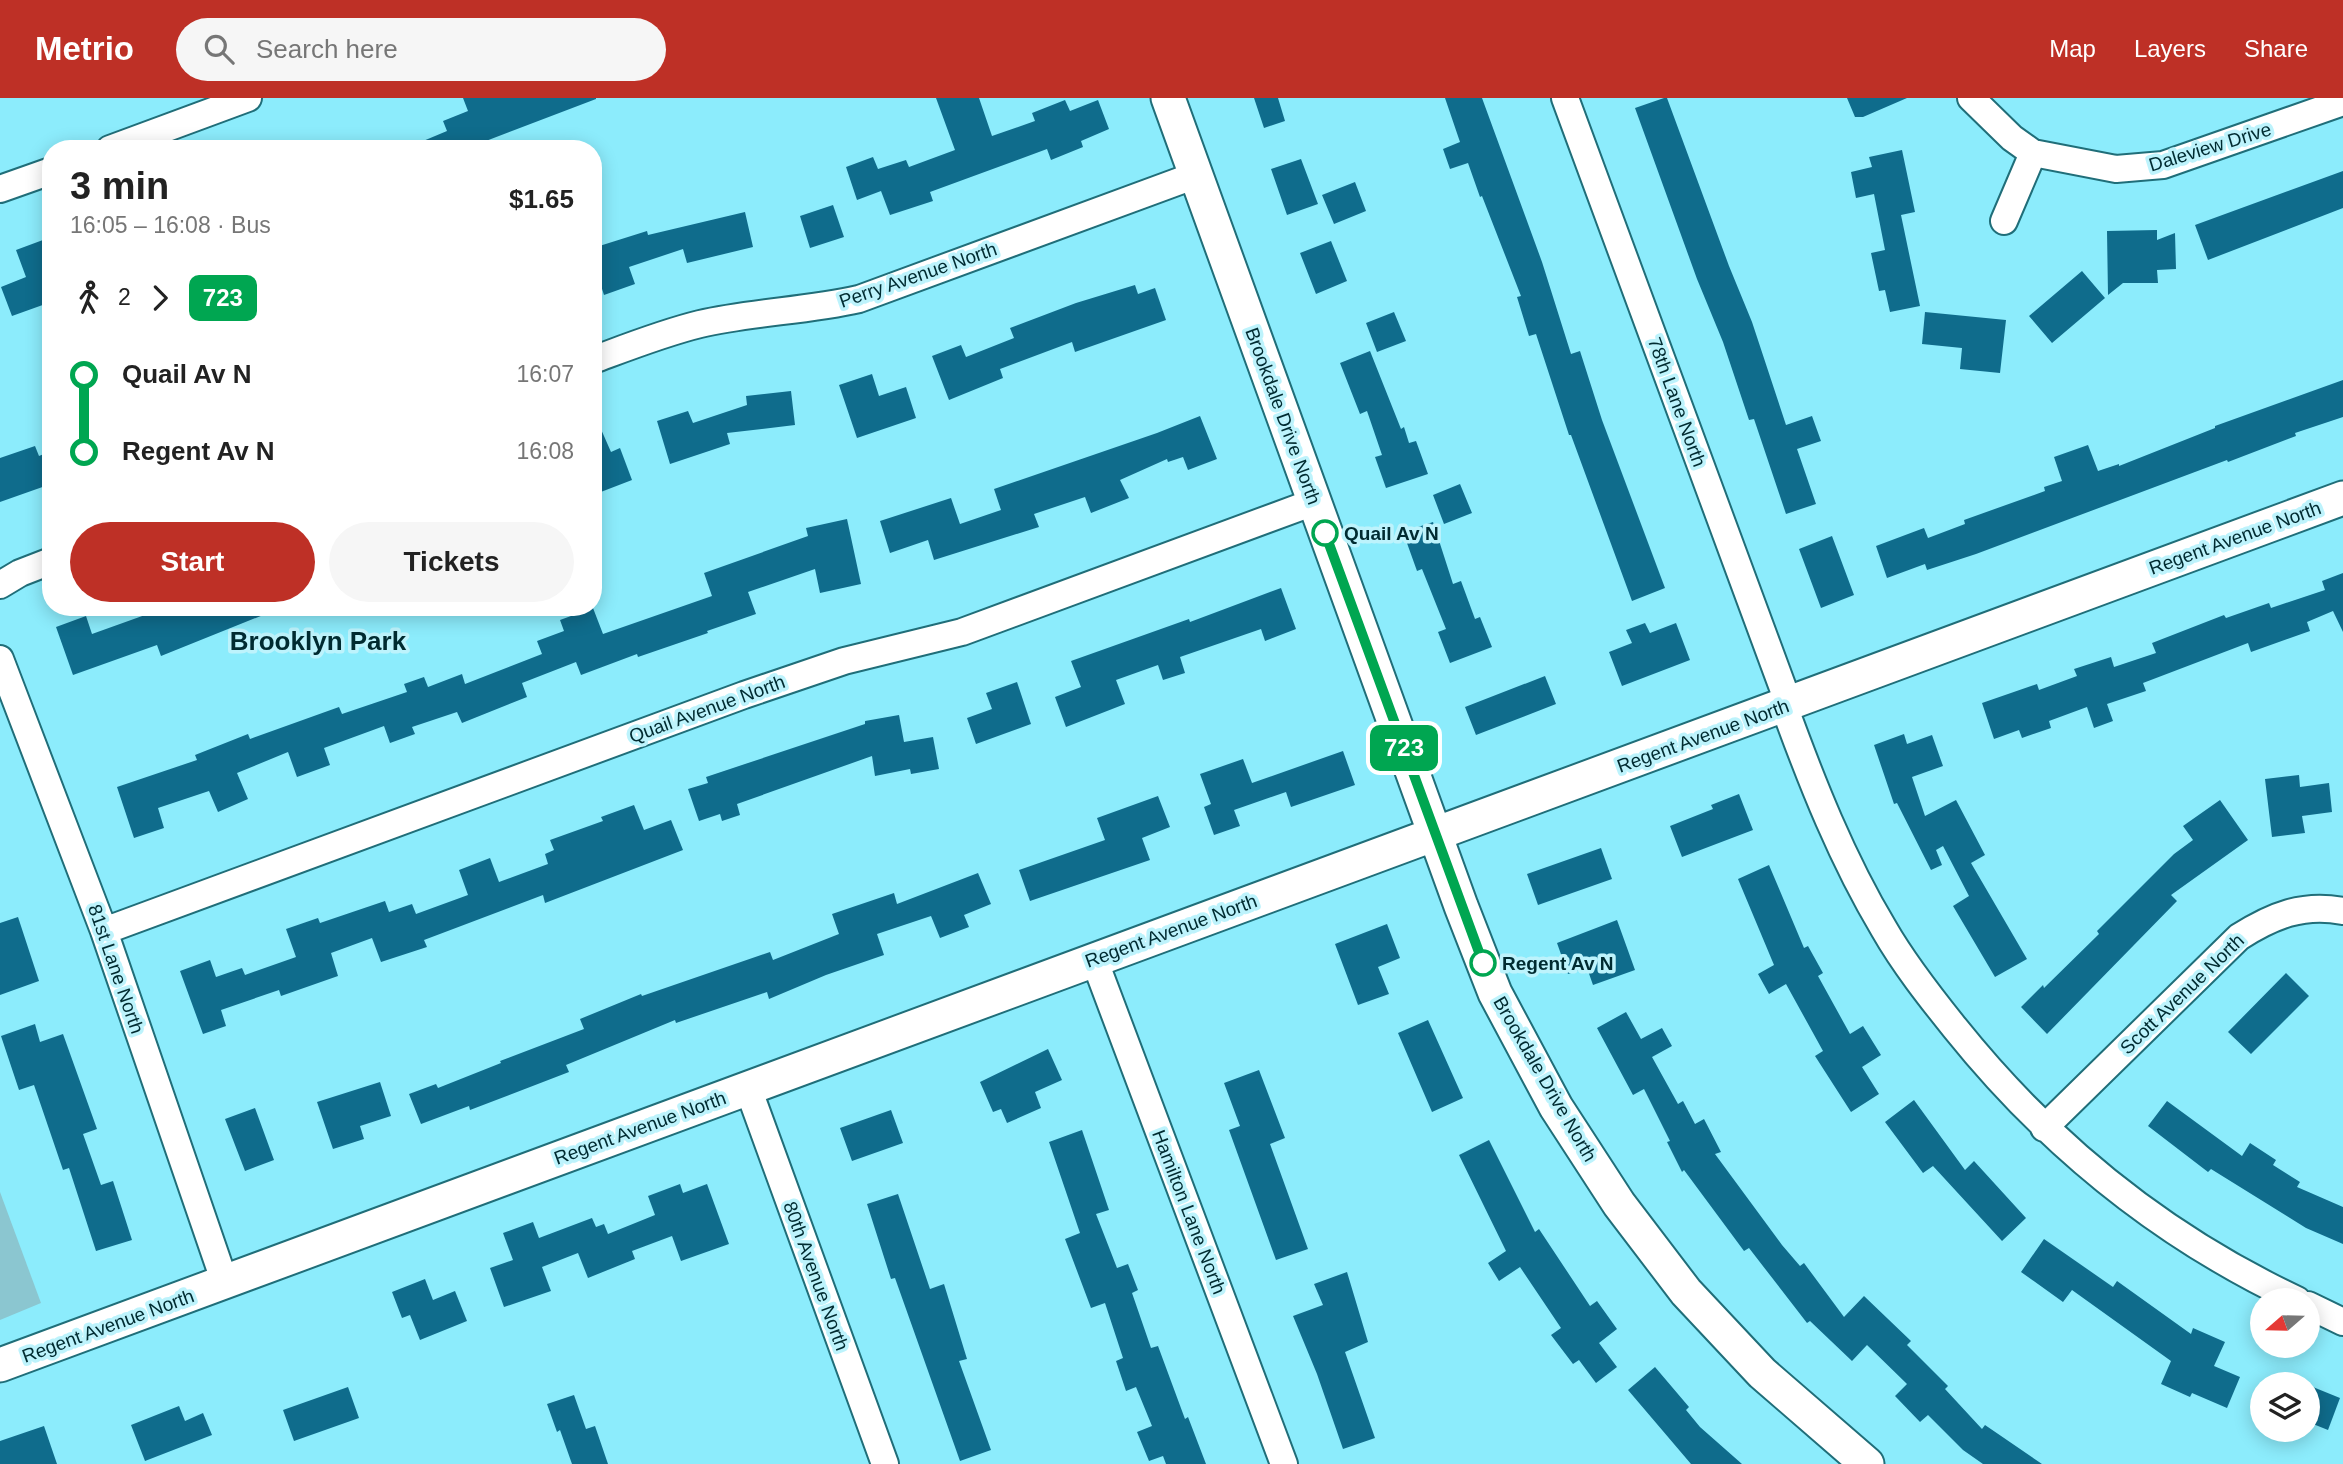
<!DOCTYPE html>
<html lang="en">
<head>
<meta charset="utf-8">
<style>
  :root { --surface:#fff; --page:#f6f6f6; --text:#222; --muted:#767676; --accent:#be3026 }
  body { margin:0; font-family:Arial,sans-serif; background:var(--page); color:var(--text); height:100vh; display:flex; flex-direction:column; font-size:26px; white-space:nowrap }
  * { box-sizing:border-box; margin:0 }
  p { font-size:23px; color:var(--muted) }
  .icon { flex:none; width:38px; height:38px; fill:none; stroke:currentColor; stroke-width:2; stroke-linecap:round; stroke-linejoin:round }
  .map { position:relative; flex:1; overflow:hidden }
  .sheet { position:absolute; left:42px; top:42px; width:560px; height:476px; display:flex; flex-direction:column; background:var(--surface); border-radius:28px; box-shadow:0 4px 18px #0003 }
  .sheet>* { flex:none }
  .badge { padding:0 14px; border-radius:10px; font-size:24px; line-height:46px }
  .needle { width:46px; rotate:250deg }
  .tools { position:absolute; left:2250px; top:1190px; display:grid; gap:14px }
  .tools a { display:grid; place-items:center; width:70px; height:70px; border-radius:50%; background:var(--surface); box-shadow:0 4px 18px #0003; font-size:35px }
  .map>.badge { position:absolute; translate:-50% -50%; box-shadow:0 0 0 4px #fff }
  .legs { display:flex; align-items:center; gap:10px; height:77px; padding:0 28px; font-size:23px }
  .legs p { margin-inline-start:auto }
  .head { display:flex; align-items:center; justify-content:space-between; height:119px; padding:0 28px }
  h1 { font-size:38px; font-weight:700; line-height:52px }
  .button { display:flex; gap:14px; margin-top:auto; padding:14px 28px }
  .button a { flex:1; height:80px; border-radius:42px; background:var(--accent); color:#fff; font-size:28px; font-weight:700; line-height:80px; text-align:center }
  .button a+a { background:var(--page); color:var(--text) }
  ul { padding:0 28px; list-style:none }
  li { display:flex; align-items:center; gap:24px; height:77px; font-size:26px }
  li i { display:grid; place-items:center; width:10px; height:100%; margin:0 9px; background:currentColor }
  li i::after { content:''; width:18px; height:18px; margin:-9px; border:5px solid; border-radius:50%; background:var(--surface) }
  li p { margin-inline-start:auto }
  li:first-child i { background:linear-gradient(#0000 50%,currentColor 0) }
  li:last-child i { background:linear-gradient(currentColor 50%,#0000 0) }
  header { display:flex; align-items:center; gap:42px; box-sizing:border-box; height:98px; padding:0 35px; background:var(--accent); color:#fff }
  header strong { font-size:33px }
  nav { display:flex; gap:38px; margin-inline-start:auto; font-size:24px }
  .search { width:490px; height:63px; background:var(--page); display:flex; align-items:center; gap:18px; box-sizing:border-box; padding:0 24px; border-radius:38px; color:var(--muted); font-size:26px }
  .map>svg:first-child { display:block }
  .green { fill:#8bc6d0 }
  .building { fill:#0f6c8c }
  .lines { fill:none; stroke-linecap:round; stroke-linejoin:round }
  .minor-casing { stroke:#206e79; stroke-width:30 }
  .tertiary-casing { stroke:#206e79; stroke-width:37 }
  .minor { stroke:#fff; stroke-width:26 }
  .tertiary { stroke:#fff; stroke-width:33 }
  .line-1-casing { stroke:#fff; stroke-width:16 }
  .line-1 { stroke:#00a651; stroke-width:10 }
  .stop-1-dot { fill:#fff; stroke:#00a651; stroke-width:3.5 }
  .labels { text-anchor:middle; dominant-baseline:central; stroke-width:7; stroke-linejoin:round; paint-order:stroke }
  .street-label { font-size:19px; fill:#002b31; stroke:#bdf3fc }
  .stop-label { font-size:19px; font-weight:bold; fill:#002b31; stroke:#bdf3fc; text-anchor:start }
  .district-label { font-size:26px; font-weight:bold; fill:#002b31; stroke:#bdf3fc }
</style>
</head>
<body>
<header>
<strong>Metrio</strong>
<div class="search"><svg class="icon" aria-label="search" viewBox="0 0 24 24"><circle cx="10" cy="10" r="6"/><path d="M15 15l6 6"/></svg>Search here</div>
<nav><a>Map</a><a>Layers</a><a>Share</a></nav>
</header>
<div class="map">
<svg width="2343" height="1366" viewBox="0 0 2343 1366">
  <rect width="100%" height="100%" fill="#8cecfc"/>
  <path class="green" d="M 0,1094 L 41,1205 L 0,1222 Z"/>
  <path class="building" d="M 463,0 L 596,0 L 596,1 L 465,51 L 404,51 L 447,33 L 443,23 L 468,13 Z
    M 936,0 L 979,0 L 992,38 L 1035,23 L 1032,15 L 1065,2 L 1070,13 L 1098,2 L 1109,31 L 1081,43 L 1083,49 L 1051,62 L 1047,51 L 930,94 L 933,103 L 890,117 L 881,93 L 857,102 L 846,69 L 873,59 L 878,71 L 906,62 L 909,69 L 955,52 Z
    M 1254,0 L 1278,0 L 1285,23 L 1264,30 Z
    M 1445,0 L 1482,0 L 1542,164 L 1571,256 L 1580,253 L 1602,322 L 1665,490 L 1632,503 L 1571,337 L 1569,337 L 1536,236 L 1529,238 L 1517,199 L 1521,198 L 1482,98 L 1480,99 L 1468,65 L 1450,71 L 1443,51 L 1460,44 Z
    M 1664,0 L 1667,0 L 1729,168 L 1752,224 L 1786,327 L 1812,318 L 1821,343 L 1797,351 L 1816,406 L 1786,416 L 1754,321 L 1749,322 L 1723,244 L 1697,181 L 1635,10 Z
    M 1847,0 L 1907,0 L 1863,19 L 1855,19 Z
    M 1902,52 L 1915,114 L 1901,117 L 1920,208 L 1890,214 L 1885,192 L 1879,193 L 1871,155 L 1885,152 L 1874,96 L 1856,100 L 1851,74 L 1872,69 L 1869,59 Z
    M 1301,61 L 1318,106 L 1287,117 L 1271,71 Z
    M 2343,73 L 2343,110 L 2208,162 L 2195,127 Z
    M 1355,84 L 1366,113 L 1334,126 L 1322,97 Z
    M 833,107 L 844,139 L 810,150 L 800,118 Z
    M 745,114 L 753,149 L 687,165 L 683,151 L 629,169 L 635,186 L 604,197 L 593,163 L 593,150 L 647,133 L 648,137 Z
    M 2157,132 L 2157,142 L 2175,135 L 2176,171 L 2157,172 L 2158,185 L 2123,185 L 2108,197 L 2107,133 Z
    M 51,139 L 51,204 L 12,218 L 1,189 L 26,179 L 16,152 Z
    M 1331,143 L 1347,183 L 1316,196 L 1300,155 Z
    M 2082,173 L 2105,200 L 2052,245 L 2029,218 Z
    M 1135,187 L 1138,196 L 1155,190 L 1166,222 L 1075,254 L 1072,244 L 1000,271 L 1003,280 L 949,302 L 932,258 L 961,247 L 966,259 L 1014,240 L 1010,230 L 1076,205 Z
    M 1394,214 L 1406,243 L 1377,254 L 1366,225 Z
    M 1925,214 L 2006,222 L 2000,275 L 1960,271 L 1962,250 L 1922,246 Z
    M 1370,253 L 1401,331 L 1404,329 L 1409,345 L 1416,343 L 1428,376 L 1386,390 L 1375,359 L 1382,357 L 1367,313 L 1360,316 L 1340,265 Z
    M 872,276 L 879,298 L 906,289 L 916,320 L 857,340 L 839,287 Z
    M 2343,282 L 2343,319 L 2295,335 L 2296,338 L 2228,364 L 2227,362 L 1976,456 L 1927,472 L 1925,466 L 1887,480 L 1876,448 L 1924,430 L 1928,440 L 1965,426 L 1964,422 L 2045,393 L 2044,389 L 2062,383 L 2054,359 L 2088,347 L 2098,373 L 2119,366 L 2119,368 L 2215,330 L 2215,328 Z
    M 791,293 L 795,327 L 727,335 L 730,346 L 670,366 L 657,323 L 688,313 L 693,325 L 747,307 L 746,298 Z
    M 593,313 L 611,354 L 620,350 L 632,382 L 593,397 Z
    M 1200,318 L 1217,361 L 1188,372 L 1183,359 L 1168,364 L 1167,361 L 1120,382 L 1129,400 L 1091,415 L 1085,399 L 1034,416 L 1039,429 L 934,462 L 928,442 L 890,455 L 880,423 L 951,400 L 960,426 L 1001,412 L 994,391 L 1157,335 Z
    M 35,348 L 39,358 L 51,353 L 51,386 L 0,404 L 0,360 Z
    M 1460,386 L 1472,415 L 1444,426 L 1433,397 Z
    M 847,421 L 861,486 L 820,495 L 815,471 L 748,494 L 756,516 L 707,533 L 708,535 L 638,559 L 637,556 L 581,577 L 576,564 L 522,585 L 527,599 L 462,625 L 457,614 L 412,629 L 415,636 L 390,645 L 384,628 L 324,650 L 330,667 L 297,679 L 288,654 L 237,675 L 248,701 L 218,714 L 209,693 L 158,710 L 164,730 L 134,740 L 117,689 L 197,662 L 195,657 L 248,636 L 250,641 L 339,609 L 342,616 L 407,594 L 404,586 L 424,579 L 428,589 L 462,576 L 465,586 L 542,556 L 537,543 L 564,533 L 560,522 L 593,510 L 603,536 L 712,498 L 704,475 L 808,438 L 806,430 Z
    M 1433,424 L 1453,486 L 1461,483 L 1475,521 L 1480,519 L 1492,549 L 1450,565 L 1438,534 L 1446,531 L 1422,471 L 1417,473 L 1403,434 Z
    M 1832,438 L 1854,497 L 1821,510 L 1799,451 Z
    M 2343,475 L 2343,534 L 2333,513 L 2307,524 L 2310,533 L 2251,554 L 2248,545 L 2143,585 L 2146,593 L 2107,606 L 2113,623 L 2094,630 L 2087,609 L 2049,623 L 2051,630 L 2022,640 L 2019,632 L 1994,641 L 1982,605 L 2037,586 L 2039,592 L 2077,578 L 2074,571 L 2111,559 L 2114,569 L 2156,555 L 2152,545 L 2224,517 L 2226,520 L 2269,505 L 2271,510 L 2325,492 L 2322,483 Z
    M 1281,490 L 1296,531 L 1265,543 L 1261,531 L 1180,559 L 1185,575 L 1163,582 L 1158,567 L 1116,582 L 1125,606 L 1066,629 L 1055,599 L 1081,589 L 1071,563 L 1189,521 L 1190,524 Z
    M 142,509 L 278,509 L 278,511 L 161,558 L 157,547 L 73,577 L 56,529 L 86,518 L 92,536 L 145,517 Z
    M 1645,525 L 1650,535 L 1676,525 L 1690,562 L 1622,588 L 1609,554 L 1632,545 L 1626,532 Z
    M 1545,578 L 1556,606 L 1476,637 L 1465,609 Z
    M 1017,584 L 1031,626 L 976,646 L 967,620 L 992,611 L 986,595 Z
    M 899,617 L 904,644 L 933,639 L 939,671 L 911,676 L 910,671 L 875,678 L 872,658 L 737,706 L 740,717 L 722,723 L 720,716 L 699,723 L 688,691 L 708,685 L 706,679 L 865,626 L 865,623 Z
    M 1904,636 L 1907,646 L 1932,637 L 1943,668 L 1912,679 L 1925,718 L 1956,702 L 1985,757 L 1971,765 L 2027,861 L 1995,879 L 1953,808 L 1969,798 L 1943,748 L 1936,752 L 1942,767 L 1931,772 L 1897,705 L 1894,706 L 1874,647 Z
    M 1343,653 L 1355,687 L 1291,709 L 1286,694 L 1234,712 L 1240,728 L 1214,737 L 1204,709 L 1211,706 L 1200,676 L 1243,661 L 1252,685 Z
    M 2299,677 L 2300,689 L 2329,685 L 2332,714 L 2302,718 L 2305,735 L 2272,739 L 2265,681 Z
    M 1739,696 L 1753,732 L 1682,759 L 1670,728 L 1713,711 L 1711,707 Z
    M 1158,698 L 1170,729 L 1142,740 L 1150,762 L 1030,803 L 1019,772 L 1105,742 L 1097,720 Z
    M 2220,702 L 2248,742 L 2171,797 L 2177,803 L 2047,936 L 2021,909 L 2043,887 L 2044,890 L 2099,836 L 2097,833 L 2174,756 L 2193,742 L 2183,728 Z
    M 634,707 L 644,732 L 671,722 L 683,752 L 545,805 L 543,797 L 424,842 L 427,849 L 381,864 L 372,840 L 331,855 L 338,878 L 281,898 L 279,892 L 221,912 L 226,928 L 203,936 L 180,873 L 210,862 L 216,879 L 242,870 L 245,877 L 296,859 L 286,831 L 318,820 L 320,825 L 385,803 L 389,814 L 412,806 L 416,816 L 468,797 L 459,772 L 490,760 L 499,784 L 548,766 L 545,756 L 554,752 L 550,742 L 603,723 L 601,719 Z
    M 1601,750 L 1612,781 L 1538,807 L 1527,776 Z
    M 1769,767 L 1804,850 L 1808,848 L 1823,875 L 1818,878 L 1850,936 L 1863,928 L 1881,957 L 1862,969 L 1879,996 L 1851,1014 L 1815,958 L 1823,953 L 1786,886 L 1769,896 L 1758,876 L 1774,867 L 1738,781 Z
    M 978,775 L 991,806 L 964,817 L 969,829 L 940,840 L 931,818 L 877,836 L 884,857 L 826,877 L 769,901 L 767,894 L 676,925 L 675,922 L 566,967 L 569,974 L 470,1012 L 469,1008 L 421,1026 L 409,996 L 436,986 L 438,990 L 501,965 L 500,963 L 584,931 L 580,921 L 641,896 L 642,898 L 770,854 L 773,862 L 839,836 L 832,816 L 894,795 L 897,806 Z
    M 18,819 L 39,883 L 0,897 L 0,825 Z
    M 1617,822 L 1635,872 L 1593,887 L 1587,870 L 1568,876 L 1557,845 Z
    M 1387,826 L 1400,860 L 1378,869 L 1389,896 L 1358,907 L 1335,846 Z
    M 2286,875 L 2309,898 L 2251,956 L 2228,934 Z
    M 1626,914 L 1641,941 L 1662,930 L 1672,948 L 1652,959 L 1678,1006 L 1683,1003 L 1695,1026 L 1704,1021 L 1721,1054 L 1715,1056 L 1782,1147 L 1800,1168 L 1804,1165 L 1844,1219 L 1864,1198 L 1911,1243 L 1907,1247 L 1948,1288 L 1945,1291 L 1982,1331 L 1985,1327 L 2042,1366 L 1983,1366 L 1963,1352 L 1928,1317 L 1920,1324 L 1895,1298 L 1907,1286 L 1867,1247 L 1852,1263 L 1810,1223 L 1807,1225 L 1749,1150 L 1744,1153 L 1684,1072 L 1682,1074 L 1667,1044 L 1670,1043 L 1644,991 L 1633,997 L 1597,930 Z
    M 1428,922 L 1463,1000 L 1432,1014 L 1398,935 Z
    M 35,926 L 40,944 L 63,936 L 97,1031 L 83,1036 L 101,1087 L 113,1083 L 132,1142 L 96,1153 L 69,1070 L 63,1072 L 34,987 L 19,992 L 1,938 Z
    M 1048,951 L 1062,982 L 1035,994 L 1041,1010 L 1007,1025 L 1001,1011 L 993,1014 L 980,984 Z
    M 1259,972 L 1285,1040 L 1270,1046 L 1308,1151 L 1276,1162 L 1229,1032 L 1240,1028 L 1224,985 Z
    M 380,984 L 391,1018 L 360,1028 L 364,1041 L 333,1051 L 317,1004 Z
    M 1914,1002 L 1965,1072 L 1974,1063 L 2026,1120 L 2002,1143 L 1933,1068 L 1923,1075 L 1885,1024 Z
    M 2167,1003 L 2242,1058 L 2250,1045 L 2276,1062 L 2273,1067 L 2300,1084 L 2297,1089 L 2343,1109 L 2343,1146 L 2306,1130 L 2211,1071 L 2208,1074 L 2148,1028 Z
    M 255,1010 L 274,1062 L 245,1073 L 225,1021 Z
    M 891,1012 L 903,1045 L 852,1063 L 840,1030 Z
    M 1082,1032 L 1109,1112 L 1096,1116 L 1117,1170 L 1128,1166 L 1138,1192 L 1132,1195 L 1151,1250 L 1158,1248 L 1185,1321 L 1188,1319 L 1206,1366 L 1166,1366 L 1163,1358 L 1149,1363 L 1137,1334 L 1152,1328 L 1136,1289 L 1126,1293 L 1116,1263 L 1123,1260 L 1105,1205 L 1091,1210 L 1065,1141 L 1080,1135 L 1049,1044 Z
    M 1489,1042 L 1535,1134 L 1539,1131 L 1590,1208 L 1597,1203 L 1617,1231 L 1599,1245 L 1617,1269 L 1596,1285 L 1579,1262 L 1573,1266 L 1551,1237 L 1561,1230 L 1520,1169 L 1499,1183 L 1488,1165 L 1506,1153 L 1459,1057 Z
    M 680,1086 L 683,1095 L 707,1086 L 729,1146 L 681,1163 L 672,1138 L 632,1153 L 635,1161 L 588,1180 L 578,1155 L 542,1169 L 551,1193 L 504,1209 L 490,1170 L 513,1162 L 503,1135 L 533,1124 L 539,1140 L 592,1120 L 596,1129 L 604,1126 L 608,1136 L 655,1117 L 648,1098 Z
    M 898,1096 L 930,1191 L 944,1186 L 967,1261 L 959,1263 L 991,1352 L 960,1363 L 895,1180 L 891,1181 L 867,1106 Z
    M 2044,1141 L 2113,1189 L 2117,1183 L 2191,1236 L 2193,1230 L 2225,1244 L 2214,1268 L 2240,1279 L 2227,1310 L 2192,1295 L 2190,1299 L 2161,1286 L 2171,1263 L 2072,1192 L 2063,1204 L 2021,1174 Z
    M 1347,1174 L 1368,1244 L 1345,1254 L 1375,1340 L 1343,1351 L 1317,1276 L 1293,1218 L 1323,1207 L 1314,1186 Z
    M 425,1181 L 433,1202 L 455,1193 L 467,1223 L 420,1242 L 410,1217 L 402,1220 L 392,1194 Z
    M 1655,1269 L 1689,1309 L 1686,1312 L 1700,1329 L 1742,1366 L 1691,1366 L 1628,1292 Z
    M 2308,1287 L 2340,1300 L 2328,1332 L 2308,1324 Z
    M 348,1289 L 359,1320 L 294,1343 L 283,1312 Z
    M 574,1297 L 586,1331 L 595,1328 L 608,1366 L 572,1366 L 560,1332 L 557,1334 L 547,1306 Z
    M 179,1308 L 185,1323 L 203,1315 L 212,1337 L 145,1363 L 131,1327 Z
    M 44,1328 L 57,1366 L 0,1366 L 0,1343 Z"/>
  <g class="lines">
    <g class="minor-casing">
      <path id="minor" d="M 1565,0 L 1787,601 L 1784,608 C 1812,685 1842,761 1884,831 C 1904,866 1930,899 1955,930 C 2048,1046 2163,1139 2297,1202
        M 1971,0 L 2012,40 L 2033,55 L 2116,71 L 2163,67 L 2343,4
        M 110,51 L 248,0
        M 0,91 L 51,73
        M 2004,123 L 2033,55
        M 593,262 C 628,249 663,235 700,226 C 752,214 806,213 859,201 L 1196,77
        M 0,487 L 20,475 L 51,463
        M 0,561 L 104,833 L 225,1185
        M 104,833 L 744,597 L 844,563 L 962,534 L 1314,404
        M 1094,861 L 1284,1366
        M 748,990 L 885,1366
        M 2044,1030 L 2239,839 C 2272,818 2303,805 2343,813
        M 2308,1207 L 2343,1224"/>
    </g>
    <g class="tertiary-casing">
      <path id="tertiary" d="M 1168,0 L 1461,808 L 1495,895 L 1556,1009 L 1619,1106 L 1686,1194 L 1762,1275 L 1867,1366
        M 0,1267 L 2343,400"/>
    </g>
    <use href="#minor" class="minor"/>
    <use href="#tertiary" class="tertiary"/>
  </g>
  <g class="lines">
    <g class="line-1-casing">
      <path id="line-1" d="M 1325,435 L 1483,865"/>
    </g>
    <use href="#line-1" class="line-1"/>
  </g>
  <g class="stop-1-dot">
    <circle cx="1325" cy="435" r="12"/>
    <circle cx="1483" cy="865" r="12"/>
  </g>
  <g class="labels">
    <g class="street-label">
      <text transform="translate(2210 49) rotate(-17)">Daleview Drive</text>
      <text transform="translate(918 177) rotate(-19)">Perry Avenue North</text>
      <text transform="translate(1677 304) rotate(70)">78th Lane North</text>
      <text transform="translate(1283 318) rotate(70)">Brookdale Drive North</text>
      <text transform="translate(2235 440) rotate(-20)">Regent Avenue North</text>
      <text transform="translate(707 611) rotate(-20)">Quail Avenue North</text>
      <text transform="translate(1703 638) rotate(-20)">Regent Avenue North</text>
      <text transform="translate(1171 833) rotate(-20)">Regent Avenue North</text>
      <text transform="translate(116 871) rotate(71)">81st Lane North</text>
      <text transform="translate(2182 896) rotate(-44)">Scott Avenue North</text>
      <text transform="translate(1545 981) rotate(60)">Brookdale Drive North</text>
      <text transform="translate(640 1030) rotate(-20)">Regent Avenue North</text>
      <text transform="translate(1189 1114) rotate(69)">Hamilton Lane North</text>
      <text transform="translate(816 1178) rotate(70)">80th Avenue North</text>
      <text transform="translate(108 1228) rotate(-20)">Regent Avenue North</text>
    </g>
    <g class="stop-label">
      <text x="1344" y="435">Quail Av N</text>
      <text x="1502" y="865">Regent Av N</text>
    </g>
    <g class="district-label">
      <text x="318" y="543">Brooklyn Park</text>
    </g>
  </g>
</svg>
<div class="tools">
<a><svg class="needle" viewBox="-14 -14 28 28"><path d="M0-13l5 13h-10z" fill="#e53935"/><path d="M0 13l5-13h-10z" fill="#767676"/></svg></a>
<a><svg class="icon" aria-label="layers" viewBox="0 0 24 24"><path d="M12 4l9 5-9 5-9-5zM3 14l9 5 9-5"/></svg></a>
</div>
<b class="badge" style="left:1404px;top:650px;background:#00a651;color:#fff">723</b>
<section class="sheet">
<div class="head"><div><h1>3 min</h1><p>16:05 – 16:08 · Bus</p></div><b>$1.65</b></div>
<div class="legs"><svg class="icon" aria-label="walk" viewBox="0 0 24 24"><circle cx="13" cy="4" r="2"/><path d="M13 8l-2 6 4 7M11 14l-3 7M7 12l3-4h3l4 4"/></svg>2<svg class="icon" aria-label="forward" viewBox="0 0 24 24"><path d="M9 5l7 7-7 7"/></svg><b class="badge" style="background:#00a651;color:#fff">723</b></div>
<ul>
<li><i style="color:#00a651"></i><b>Quail Av N</b><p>16:07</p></li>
<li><i style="color:#00a651"></i><b>Regent Av N</b><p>16:08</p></li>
</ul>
<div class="button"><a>Start</a><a>Tickets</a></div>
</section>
</div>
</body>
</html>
